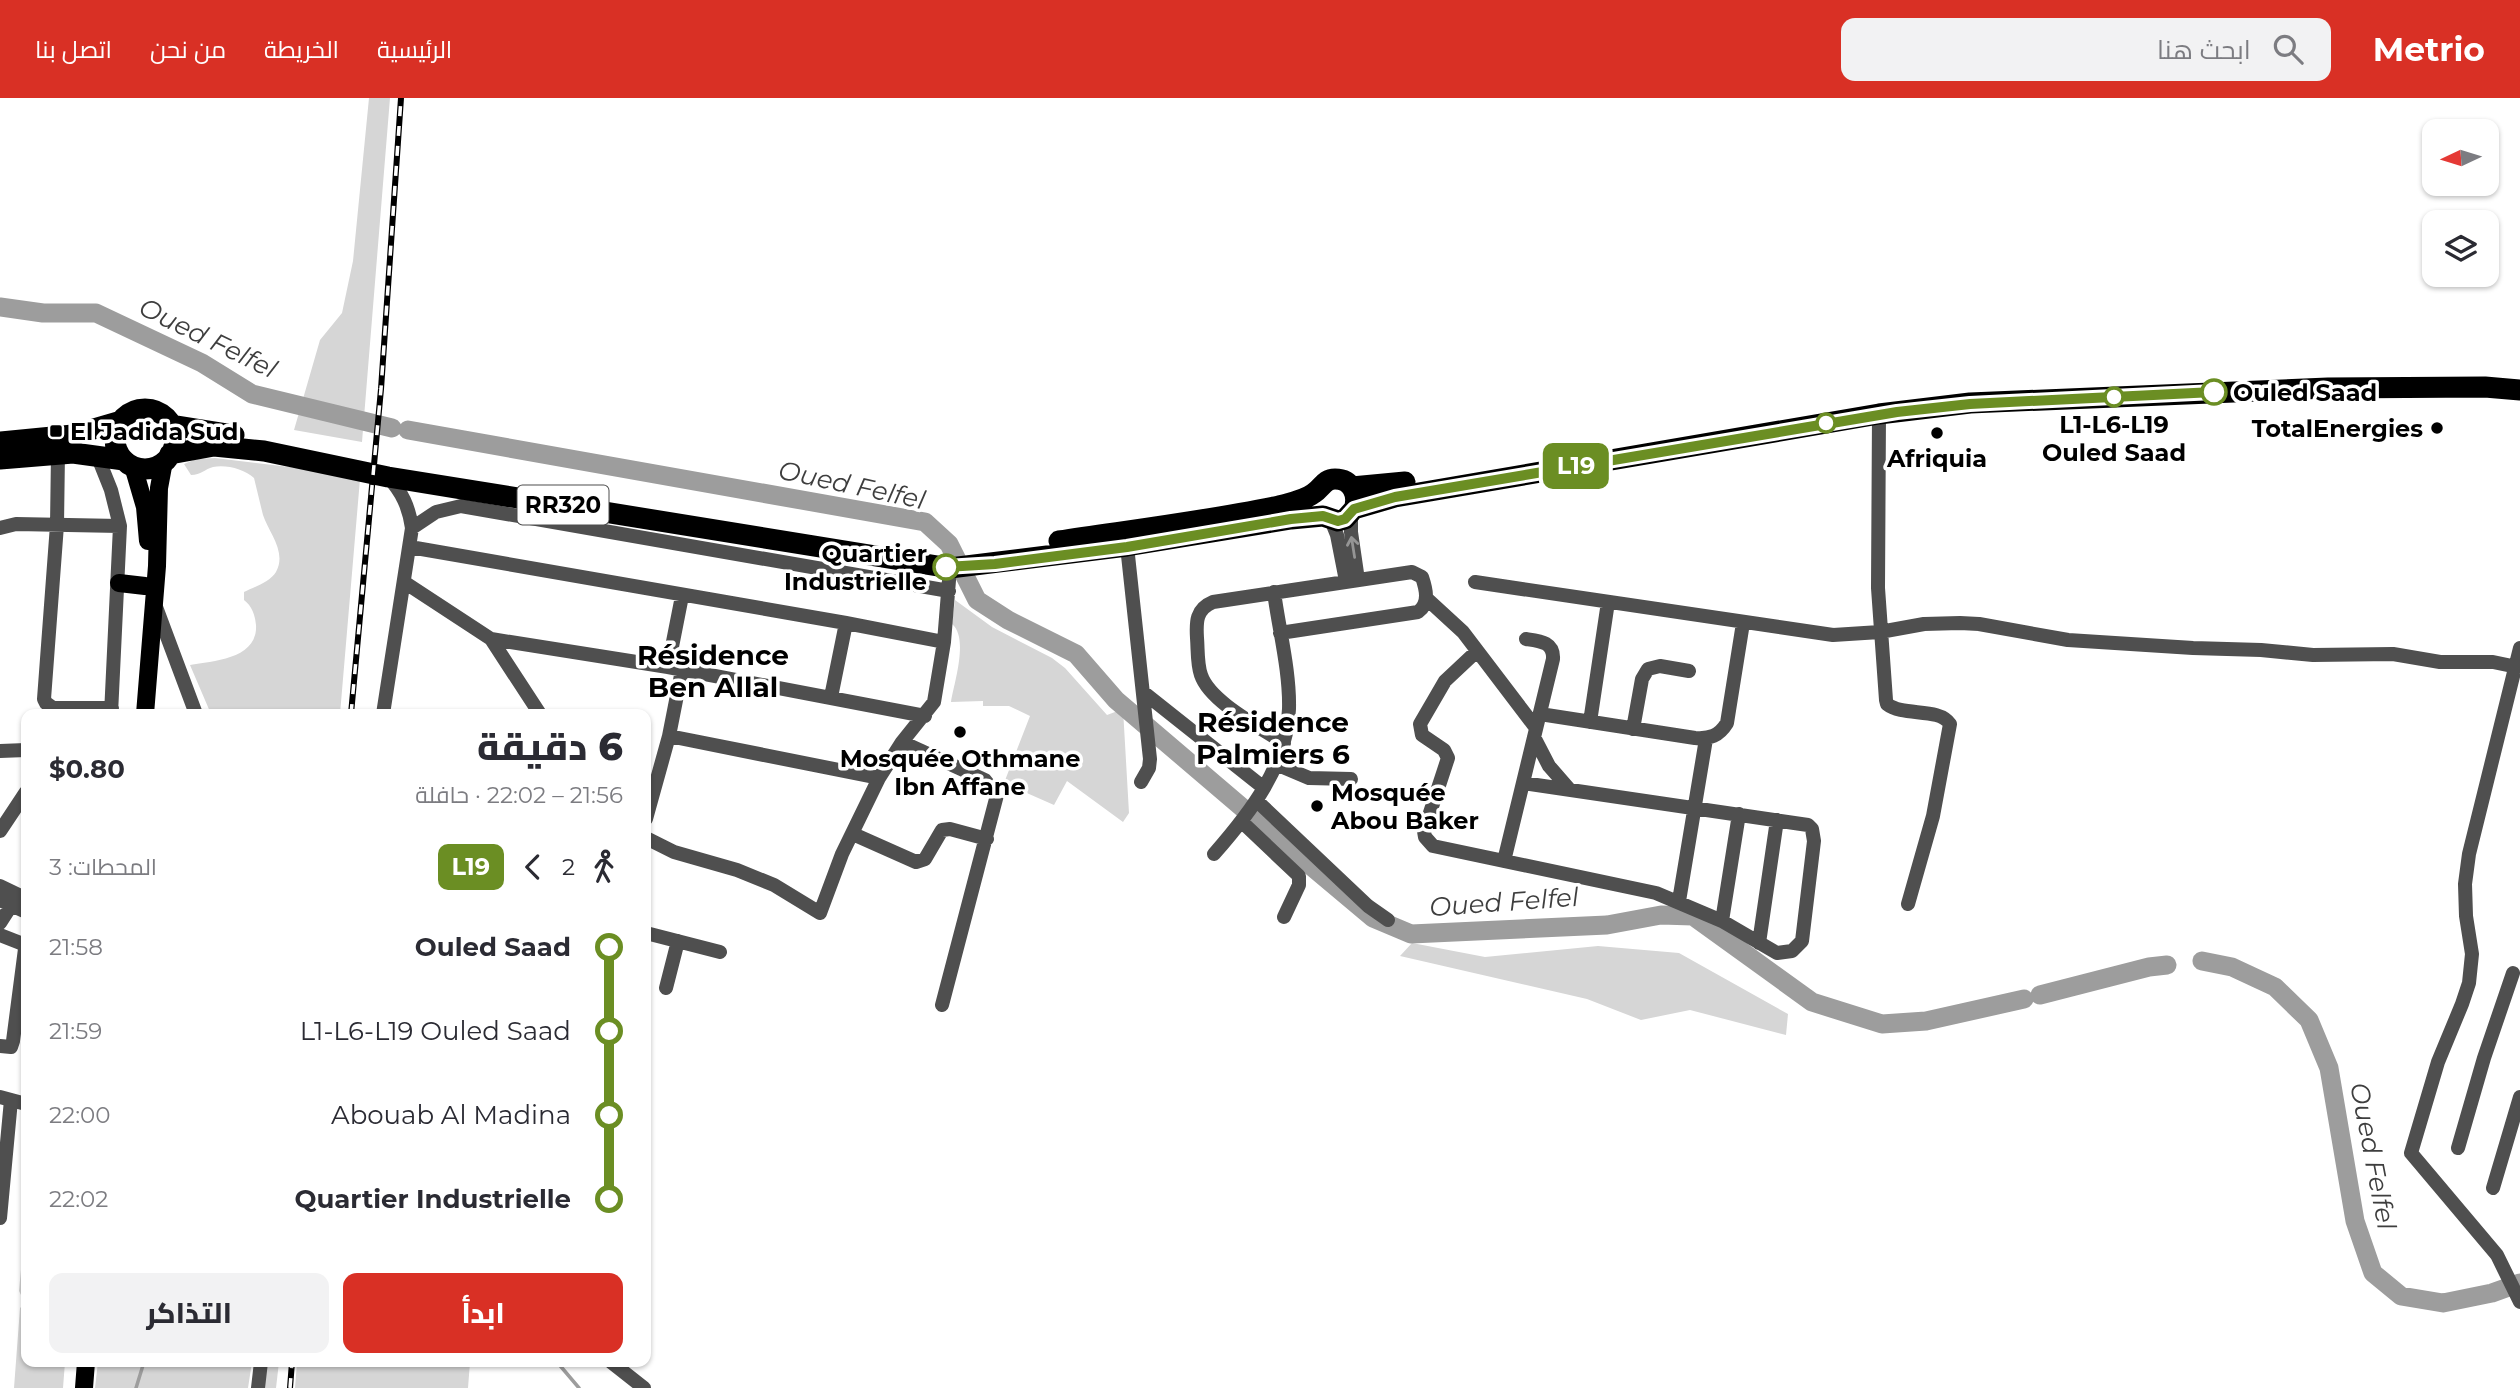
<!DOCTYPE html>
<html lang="ar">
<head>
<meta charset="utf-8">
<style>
  :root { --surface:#fff; --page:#f2f2f3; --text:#2b2b33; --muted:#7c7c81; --accent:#d93025 }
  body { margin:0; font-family:Montserrat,Cairo,sans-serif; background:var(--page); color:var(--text); direction:rtl; height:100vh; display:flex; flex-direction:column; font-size:26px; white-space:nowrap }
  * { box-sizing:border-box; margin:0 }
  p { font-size:23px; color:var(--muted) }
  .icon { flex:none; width:38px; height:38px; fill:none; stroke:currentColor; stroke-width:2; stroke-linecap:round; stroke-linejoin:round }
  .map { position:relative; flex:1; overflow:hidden; direction:ltr }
  .drawer { position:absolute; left:21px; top:611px; width:630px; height:658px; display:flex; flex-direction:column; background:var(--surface); border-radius:14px; box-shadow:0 2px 5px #0004; direction:rtl }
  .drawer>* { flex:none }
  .badge { padding:0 14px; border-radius:10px; font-size:24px; line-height:46px }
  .needle { width:46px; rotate:266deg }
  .fabs { position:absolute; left:2422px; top:21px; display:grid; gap:14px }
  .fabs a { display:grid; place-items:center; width:77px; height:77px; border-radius:14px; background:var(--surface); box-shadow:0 2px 5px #0004; font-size:35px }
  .map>.badge { position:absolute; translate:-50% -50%; box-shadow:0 0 0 4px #fff }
  .legs { display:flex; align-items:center; gap:10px; height:77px; padding:0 28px; font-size:23px }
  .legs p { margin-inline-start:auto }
  .headline { display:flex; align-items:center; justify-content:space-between; height:119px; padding:0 28px }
  h1 { font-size:38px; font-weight:800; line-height:52px }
  .primary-button { display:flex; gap:14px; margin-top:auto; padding:14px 28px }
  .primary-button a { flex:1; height:80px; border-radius:14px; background:var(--accent); color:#fff; font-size:28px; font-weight:800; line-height:80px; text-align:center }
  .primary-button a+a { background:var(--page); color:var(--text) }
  ul { padding:0 28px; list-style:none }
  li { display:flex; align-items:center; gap:24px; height:84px; font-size:26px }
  li i { display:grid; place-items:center; width:10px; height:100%; margin:0 9px; background:currentColor }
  li i::after { content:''; width:18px; height:18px; margin:-9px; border:5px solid; border-radius:50%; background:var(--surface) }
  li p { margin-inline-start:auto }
  li:first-child i { background:linear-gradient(#0000 50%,currentColor 0) }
  li:last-child i { background:linear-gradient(currentColor 50%,#0000 0) }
  header { display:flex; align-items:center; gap:42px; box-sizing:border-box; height:98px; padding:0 35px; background:var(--accent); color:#fff }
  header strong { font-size:33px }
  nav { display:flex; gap:38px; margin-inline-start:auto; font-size:24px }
  .search { width:490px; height:63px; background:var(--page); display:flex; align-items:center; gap:18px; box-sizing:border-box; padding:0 24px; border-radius:14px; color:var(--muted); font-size:26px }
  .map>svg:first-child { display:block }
  .green { fill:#d6d6d6 }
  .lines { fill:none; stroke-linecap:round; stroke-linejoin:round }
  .stream { stroke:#9d9d9d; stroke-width:3.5 }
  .river { stroke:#9d9d9d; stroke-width:19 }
  .minor { stroke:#4f4f4f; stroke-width:14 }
  .major { stroke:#000; stroke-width:18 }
  .highway { stroke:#000; stroke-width:21 }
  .rail-casing { stroke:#000; stroke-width:6 }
  .rail { stroke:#fff; stroke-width:3.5; stroke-dasharray:10; stroke-linecap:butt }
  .oneway { stroke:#959595 }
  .line-1-casing { stroke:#fff; stroke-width:16 }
  .line-1 { stroke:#6b8e23; stroke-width:10 }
  .stop-1-dot { fill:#fff; stroke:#6b8e23; stroke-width:3.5 }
  .poi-dot { fill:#000; stroke:#fff; stroke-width:2.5 }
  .labels { text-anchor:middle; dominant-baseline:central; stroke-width:7; stroke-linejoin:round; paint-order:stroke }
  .shield { fill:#fff; stroke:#4c4c4c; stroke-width:2 }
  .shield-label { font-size:23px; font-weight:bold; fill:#000 }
  .stop-label { font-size:24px; font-weight:bold; fill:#000; stroke:#fff; text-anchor:start }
  .poi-label { font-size:24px; font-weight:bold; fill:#000; stroke:#fff; text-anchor:start }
  .water-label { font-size:26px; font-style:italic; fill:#3e3e3e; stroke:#fff }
  .quarter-label { font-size:28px; font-weight:bold; fill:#000; stroke:#fff }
</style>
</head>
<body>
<header>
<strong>Metrio</strong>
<div class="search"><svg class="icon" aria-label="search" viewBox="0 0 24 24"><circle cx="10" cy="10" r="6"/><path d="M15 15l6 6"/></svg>ابحث هنا</div>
<nav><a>الرئيسية</a><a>الخريطة</a><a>من نحن</a><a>اتصل بنا</a></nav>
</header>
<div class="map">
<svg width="2520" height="1290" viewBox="0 0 2520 1290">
  <rect width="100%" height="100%" fill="#fff"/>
  <path class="green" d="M 369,0 L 390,0 L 362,344 L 294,332 L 320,242 L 342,215 L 353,163 Z
    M 215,360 L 306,371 L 360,381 L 340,616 L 211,616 L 190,567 C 214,563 258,561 256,527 C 255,517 252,508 244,502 L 244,494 C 254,489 270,484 276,474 C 287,454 269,435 263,417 C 260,405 257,392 254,380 C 245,371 225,366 213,369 C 205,371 201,377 191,377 L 184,366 L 196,361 Z
    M 955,502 L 992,529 L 1052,560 L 1065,570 L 1107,617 L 1123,611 L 1129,715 L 1123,724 L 1067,683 L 1054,707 L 1004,685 L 1030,618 L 1009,608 L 983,608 L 983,603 L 951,604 C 954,585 969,540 952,526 Z
    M 1412,845 L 1485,859 L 1598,848 L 1679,855 L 1788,916 L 1786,937 L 1690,912 L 1641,922 L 1587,901 L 1400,858 Z
    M 26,1118 L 26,1264 L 65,1264 L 63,1290 L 14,1290 L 20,1210 L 25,1205 L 19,1193 Z
    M 98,1264 L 252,1264 L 248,1290 L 95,1290 Z
    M 267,1264 L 279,1264 L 276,1290 L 264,1290 Z
    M 297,1264 L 470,1264 L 468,1290 L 295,1290 Z"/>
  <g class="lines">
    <path class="stream" d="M 557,1264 L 579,1290
      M 136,1290 L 144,1264"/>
    <path class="river" d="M 0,209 L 43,215 L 96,215 L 202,265 L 252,296 L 392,330
      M 408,332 L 925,424 L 949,446 L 977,502 L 1008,522 L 1076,556 L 1116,602 L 1292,752 L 1373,820 L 1411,836 L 1607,827 L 1661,817 L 1693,818 L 1812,904 L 1882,926 L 1926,923 L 2024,901
      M 2202,863 L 2232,869 L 2275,889 L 2309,922 L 2329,970 L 2355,1123 L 2373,1175 L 2401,1198 L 2443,1205 L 2492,1195 L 2520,1185
      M 2040,897 L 2149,869 L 2167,867"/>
    <path class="minor" d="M 1879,316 L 1878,490 L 1886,602 L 1887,606 C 1903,619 1939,609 1950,626 L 1933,718 L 1908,806
      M 58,355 L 57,427 L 44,601 L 46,605 L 53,610 L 112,610
      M 97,357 L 111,392 L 120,428 L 111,616
      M 1351,416 L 1351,434 L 1358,482
      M 1331,422 L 1337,437 L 1346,483
      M 0,430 L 16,426 L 120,428
      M 412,430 L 436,414 L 461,408 L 949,493
      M 1127,448 L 1150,661 L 1149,670 L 1141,684
      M 410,449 L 846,525 L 944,544
      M 404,484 L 491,541 L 540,616
      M 1475,484 L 1833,537 L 1880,534 L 1924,526 L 1960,525 L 1979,526 L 2068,542 L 2193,550 L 2261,552 L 2313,557 L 2393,556 L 2440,564 L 2493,564 L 2517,569
      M 1426,500 L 1463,534 L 1536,630
      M 156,509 L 196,616
      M 1280,535 L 1418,514 C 1430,505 1426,491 1422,479 L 1412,474 L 1213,504 C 1196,511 1196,524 1197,540 C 1198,552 1197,566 1201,577 C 1210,604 1260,629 1284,645
      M 491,541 L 668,569 L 925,618
      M 2520,550 L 2469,756 L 2465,786 L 2466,818 L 2472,856 L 2469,885 L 2462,906 L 2438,964 L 2411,1055 L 2497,1157 L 2520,1204
      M 1477,553 L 1445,583 L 1420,626 L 1422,637 L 1444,652 L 1448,660 L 1424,733 L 1425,739 L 1433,748 L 1656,795 L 1722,823 L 1777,855 L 1792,853 L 1802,843 L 1814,743 L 1812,731 L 1808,727 L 1523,685
      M 668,569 L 682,498
      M 1143,594 L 1264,690
      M 831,599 L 846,525
      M 383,616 L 412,430 C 409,409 402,394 388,379
      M 1540,616 L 1695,640 C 1710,641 1719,638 1727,625 L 1743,525
      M 1590,624 L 1608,504
      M 1633,631 L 1642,581 L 1648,571 L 1660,568 L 1689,573
      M 669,638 L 879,680
      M 1534,639 L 1549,668 L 1570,692
      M 902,644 L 985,682 L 997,697 L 942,907
      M 0,653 L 26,652
      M 1276,666 L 1309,680 L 1351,681
      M 1257,703 L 1368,808 L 1388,822
      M 646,721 L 669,638 L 682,572
      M 1242,724 L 1299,778 L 1299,787 L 1284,819
      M 0,733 L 26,694
      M 853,736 L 916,764 L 925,761 L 942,732 L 950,731 L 987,741
      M 646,740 L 674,754 L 737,772 L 774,787 L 820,815 L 842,756 L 879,680 L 902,644 L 934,604 L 944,544 L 950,470
      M 1214,756 C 1250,715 1287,668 1289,611 C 1290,573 1279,532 1274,494
      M 1504,763 L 1553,561 C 1554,544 1540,543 1526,541
      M 0,788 L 25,800
      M 0,802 L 26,814
      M 1679,803 L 1706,641
      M 1722,823 L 1739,716
      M 0,825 L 18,797
      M 646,835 L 720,854
      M 0,837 L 23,846 L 25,851 L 13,943 L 11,949 L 0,948
      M 1759,845 L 1777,722
      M 666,890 L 678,843
      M 0,999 L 26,1006
      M 2458,1050 L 2484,960 L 2513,875
      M 2493,1090 L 2520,999
      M 0,1120 L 11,1002
      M 611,1264 L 644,1290
      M 258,1290 L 261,1264"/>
    <path class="major" d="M 133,368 L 145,409 L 148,443
      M 119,485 L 145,488
      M 145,616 L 157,468 L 159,390 L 164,363
      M 84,1290 L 86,1264"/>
    <path class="highway" d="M115 341a30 30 0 1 1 60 0a30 30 0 1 1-60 0Z
      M 171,327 L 234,337
      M 0,344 L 73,337 L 121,323
      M 170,356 L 214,348 L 264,353 L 388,379 L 950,470 L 1127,448 L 1291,421 L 1323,418 L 1338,423 L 1345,421 L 1354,411 L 1395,399 L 1879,316 L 1970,305 L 2328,290 L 2485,289 L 2520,292
      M 0,361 L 73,355 L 124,362
      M 1352,389 L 1405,384
      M 1059,443 C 1132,432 1207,423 1279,408 C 1290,405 1305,402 1314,395 C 1322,390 1324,381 1335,381 C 1352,381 1359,397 1354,411"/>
    <g class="rail-casing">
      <path id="rail" d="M 351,616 L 381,291 L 401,0
        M 290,1290 L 292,1264"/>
    </g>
    <use href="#rail" class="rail"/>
  </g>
  <defs><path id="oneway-shaft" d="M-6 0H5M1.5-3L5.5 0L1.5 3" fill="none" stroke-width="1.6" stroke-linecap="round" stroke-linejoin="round" transform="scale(1.75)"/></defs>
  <use class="oneway" href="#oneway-shaft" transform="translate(1353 449) rotate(-99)"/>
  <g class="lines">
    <g class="line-1-casing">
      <path id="line-1" d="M 946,469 L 995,466 L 1127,449 L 1291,421 L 1323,418 L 1338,423 L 1345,421 L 1354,411 L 1395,399 L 1897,314 L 1970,306 L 2214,294"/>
    </g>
    <use href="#line-1" class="line-1"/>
  </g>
  <g class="stop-1-dot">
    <circle cx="2214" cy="294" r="12"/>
    <circle cx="2114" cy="299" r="9"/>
    <circle cx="1826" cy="325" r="9"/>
    <circle cx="946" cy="469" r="12"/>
  </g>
  <g class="poi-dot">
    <circle cx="2437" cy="330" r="7"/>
    <rect x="49" y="326" width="14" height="14" rx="3.5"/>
    <circle cx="1937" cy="335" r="7"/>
    <circle cx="960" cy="634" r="7"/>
    <circle cx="1317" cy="708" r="7"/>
  </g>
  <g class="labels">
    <rect class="shield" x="517.5" y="387.5" width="91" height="39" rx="5"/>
    <g class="shield-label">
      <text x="563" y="407">RR320</text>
    </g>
    <g class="stop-label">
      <text x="2233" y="294">Ouled Saad</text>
      <text x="2114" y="326" text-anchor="middle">L1-L6-L19<tspan x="2114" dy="28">Ouled Saad</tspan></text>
      <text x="927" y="455" text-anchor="end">Quartier<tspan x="927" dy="28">Industrielle</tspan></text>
    </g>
    <g class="poi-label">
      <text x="2423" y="330" text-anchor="end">TotalEnergies</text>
      <text x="70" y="333">El Jadida Sud</text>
      <text x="1937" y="360" text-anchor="middle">Afriquia</text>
      <text x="960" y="660" text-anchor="middle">Mosquée Othmane<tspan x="960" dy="28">Ibn Affane</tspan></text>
      <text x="1331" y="694">Mosquée<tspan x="1331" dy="28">Abou Baker</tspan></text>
    </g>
    <g class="water-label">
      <text transform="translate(208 240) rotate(26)">Oued Felfel</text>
      <text transform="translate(852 387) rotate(12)">Oued Felfel</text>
      <text transform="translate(1504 804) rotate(-4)">Oued Felfel</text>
      <text transform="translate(2373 1058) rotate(79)">Oued Felfel</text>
    </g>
    <g class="quarter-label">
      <text x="713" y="557">Résidence<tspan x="713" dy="32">Ben Allal</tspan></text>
      <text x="1273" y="624">Résidence<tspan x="1273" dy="32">Palmiers 6</tspan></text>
    </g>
  </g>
</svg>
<div class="fabs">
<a><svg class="needle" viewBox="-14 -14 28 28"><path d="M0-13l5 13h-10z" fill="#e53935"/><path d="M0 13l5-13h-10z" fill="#7c7c81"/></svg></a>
<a><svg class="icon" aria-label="layers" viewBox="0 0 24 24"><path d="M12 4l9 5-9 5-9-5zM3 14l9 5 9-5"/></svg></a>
</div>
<b class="badge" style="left:1576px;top:368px;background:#6b8e23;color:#fff">L19</b>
<section class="drawer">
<div class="headline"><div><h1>6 دقيقة</h1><p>21:56 – 22:02 · حافلة</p></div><b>$0.80</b></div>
<div class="legs"><svg class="icon" aria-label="walk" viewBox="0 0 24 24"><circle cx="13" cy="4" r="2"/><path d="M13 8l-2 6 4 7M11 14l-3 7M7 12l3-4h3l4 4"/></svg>2<svg class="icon" aria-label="back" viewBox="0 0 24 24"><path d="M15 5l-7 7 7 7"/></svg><b class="badge" style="background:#6b8e23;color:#fff">L19</b><p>المحطات: 3</p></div>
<ul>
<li><i style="color:#6b8e23"></i><b>Ouled Saad</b><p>21:58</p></li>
<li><i style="color:#6b8e23"></i><span>L1-L6-L19 Ouled Saad</span><p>21:59</p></li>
<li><i style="color:#6b8e23"></i><span>Abouab Al Madina</span><p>22:00</p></li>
<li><i style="color:#6b8e23"></i><b>Quartier Industrielle</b><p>22:02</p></li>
</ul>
<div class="primary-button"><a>ابدأ</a><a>التذاكر</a></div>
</section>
</div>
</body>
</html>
